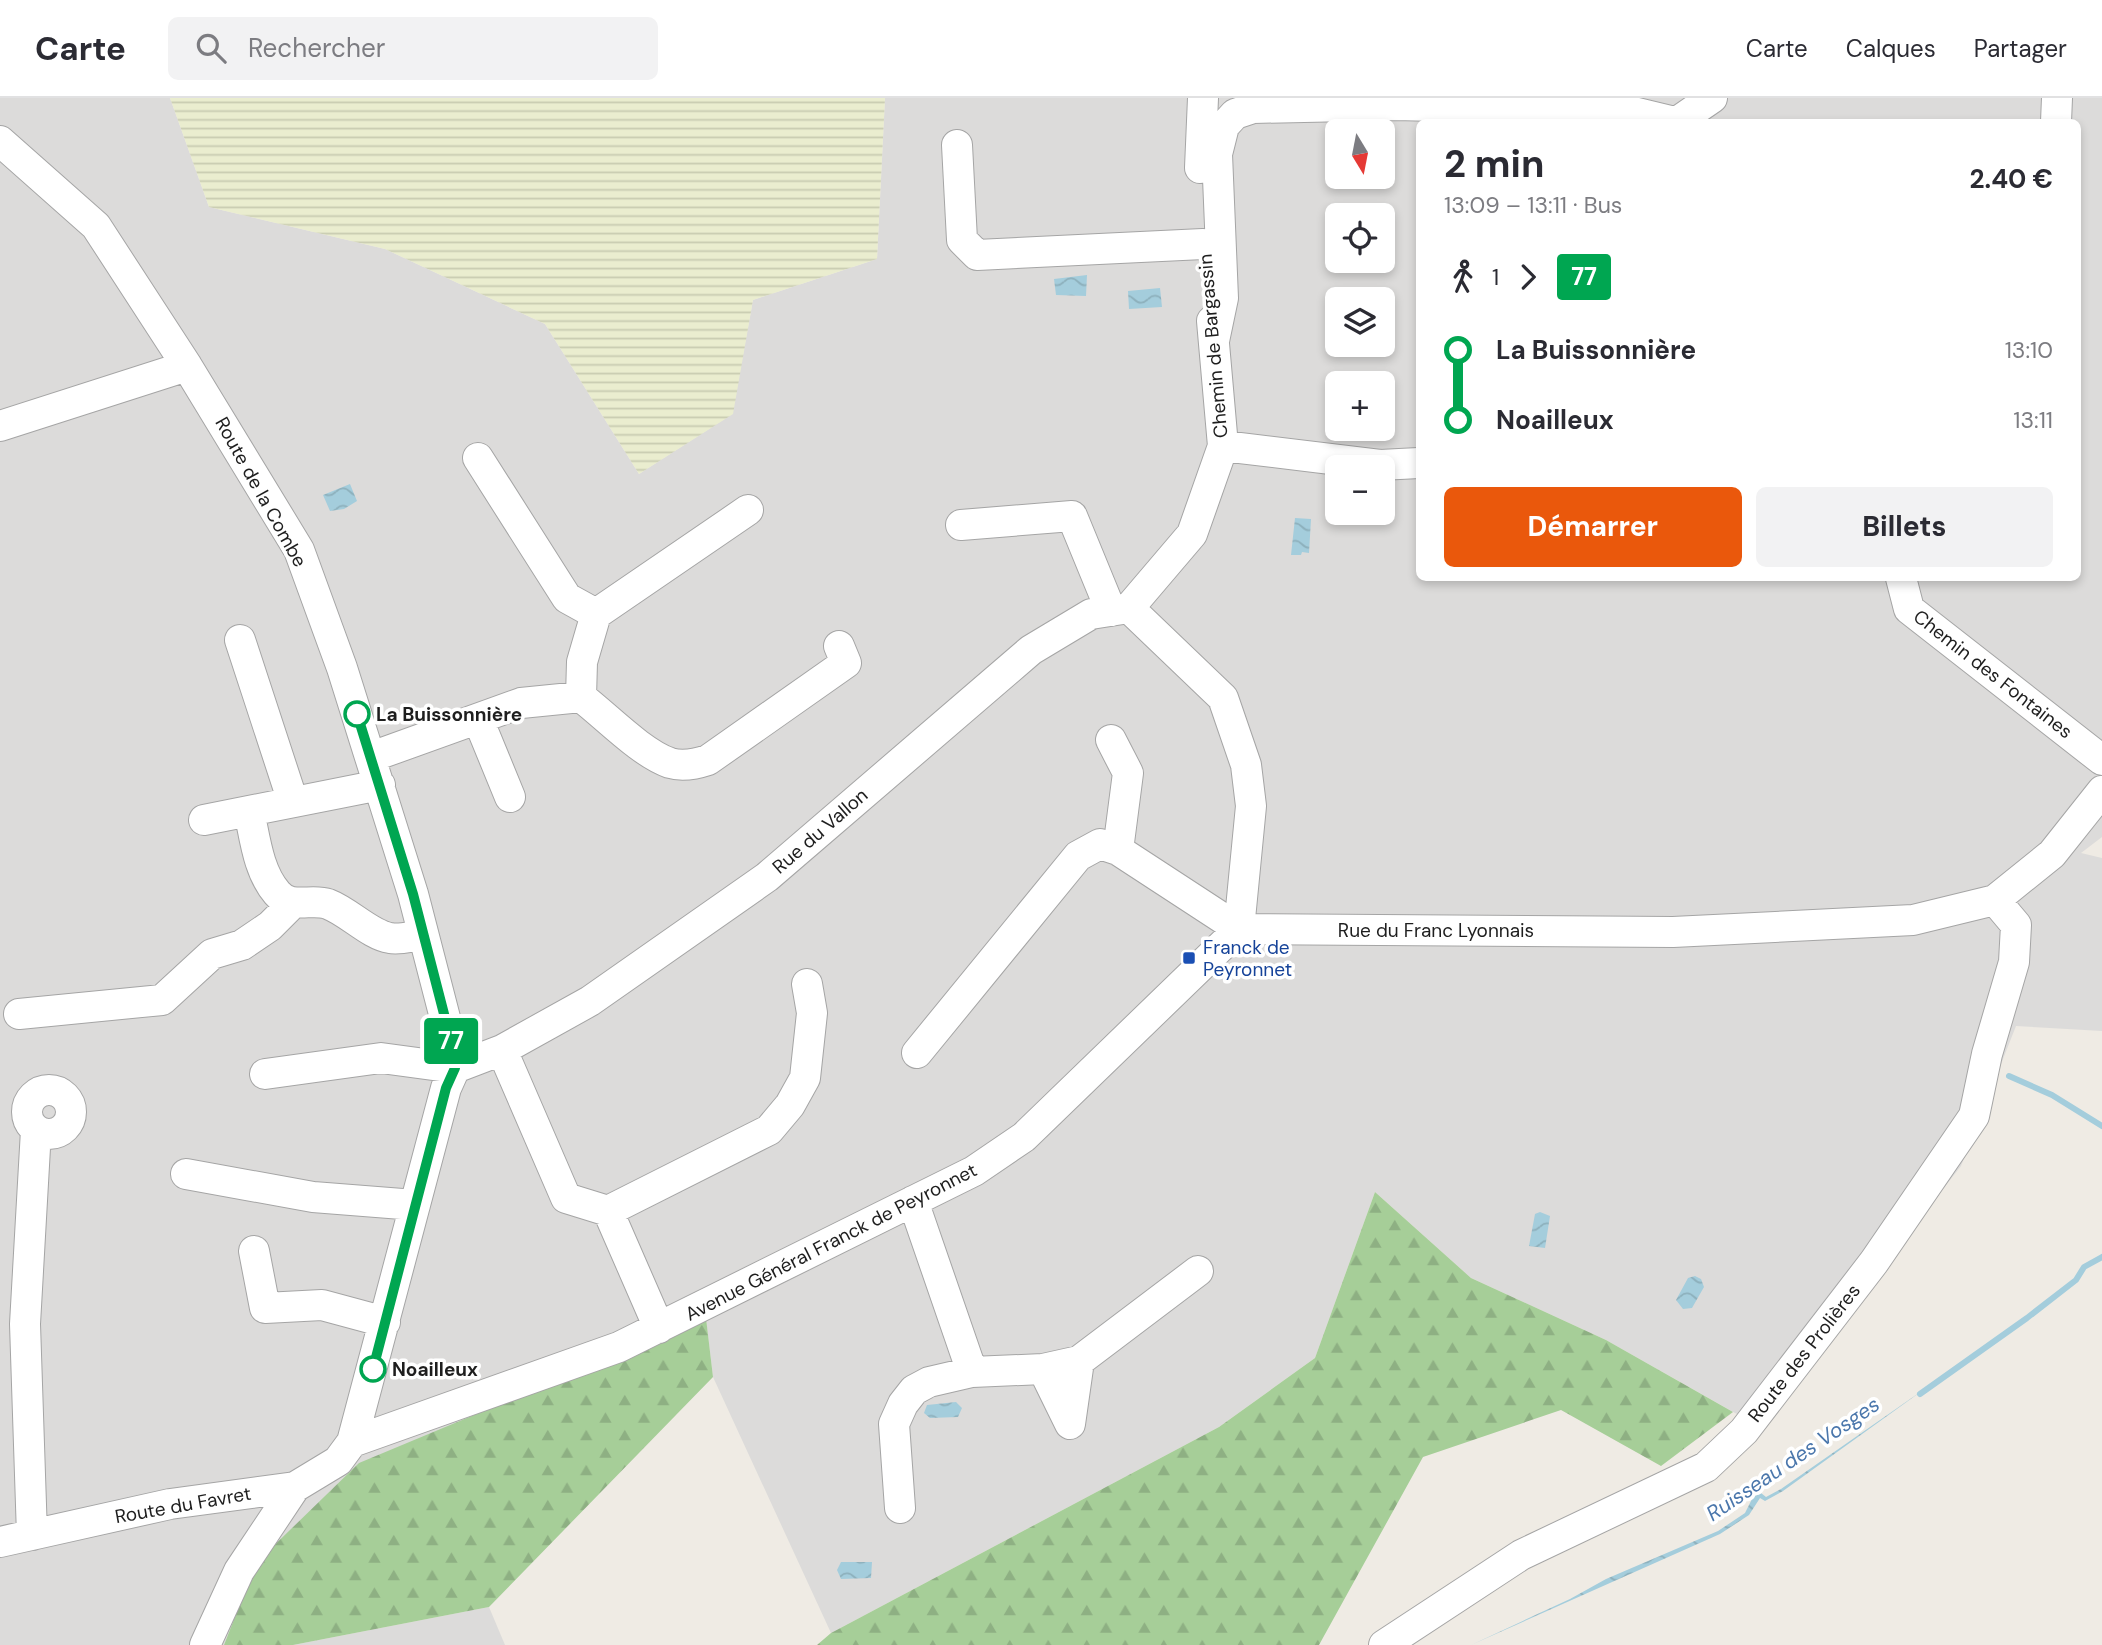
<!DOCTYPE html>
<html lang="fr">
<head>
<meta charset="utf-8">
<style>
  :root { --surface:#fff; --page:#f2f2f3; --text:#2b2b33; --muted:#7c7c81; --line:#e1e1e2; --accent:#ea580c }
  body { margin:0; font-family:"DM Sans",sans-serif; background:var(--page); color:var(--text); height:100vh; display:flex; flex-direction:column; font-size:26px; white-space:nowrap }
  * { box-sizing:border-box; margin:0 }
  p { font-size:23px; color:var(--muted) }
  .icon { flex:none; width:38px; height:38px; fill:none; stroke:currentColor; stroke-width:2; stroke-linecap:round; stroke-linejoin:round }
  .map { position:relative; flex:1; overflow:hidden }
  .side { position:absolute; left:1416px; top:21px; width:665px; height:462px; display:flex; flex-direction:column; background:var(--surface); border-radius:10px; box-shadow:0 4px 10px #0003 }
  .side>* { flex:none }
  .badge { padding:0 14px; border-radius:5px; font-size:24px; line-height:46px }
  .needle { width:46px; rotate:170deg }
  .controls { position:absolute; left:1325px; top:21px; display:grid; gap:14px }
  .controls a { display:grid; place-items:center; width:70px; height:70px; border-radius:10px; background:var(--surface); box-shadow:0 4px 10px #0003; font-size:35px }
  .map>.badge { position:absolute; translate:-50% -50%; box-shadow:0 0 0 4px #fff }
  .legs { display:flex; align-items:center; gap:10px; height:77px; padding:0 28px; font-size:23px }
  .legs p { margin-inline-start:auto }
  .summary { display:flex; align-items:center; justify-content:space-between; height:119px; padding:0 28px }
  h1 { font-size:38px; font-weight:700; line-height:52px }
  .action { display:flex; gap:14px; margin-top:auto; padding:14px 28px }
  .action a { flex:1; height:80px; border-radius:10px; background:var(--accent); color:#fff; font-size:28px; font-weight:700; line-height:80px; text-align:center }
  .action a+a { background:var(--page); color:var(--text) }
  ul { padding:0 28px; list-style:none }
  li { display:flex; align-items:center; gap:24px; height:70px; font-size:26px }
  li i { display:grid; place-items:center; width:10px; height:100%; margin:0 9px; background:currentColor }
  li i::after { content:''; width:18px; height:18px; margin:-9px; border:5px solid; border-radius:50%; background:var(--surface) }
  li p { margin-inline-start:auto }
  li:first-child i { background:linear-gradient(#0000 50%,currentColor 0) }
  li:last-child i { background:linear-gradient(currentColor 50%,#0000 0) }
  header { display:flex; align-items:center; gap:42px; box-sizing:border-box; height:98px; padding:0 35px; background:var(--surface); border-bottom:2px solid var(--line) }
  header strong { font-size:33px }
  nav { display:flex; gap:38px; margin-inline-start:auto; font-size:24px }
  .search { width:490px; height:63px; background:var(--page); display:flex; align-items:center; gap:18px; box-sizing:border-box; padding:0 24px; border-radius:10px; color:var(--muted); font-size:26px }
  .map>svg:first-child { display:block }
  .residential { fill:#dcdbda; fill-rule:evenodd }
  .farmland { fill:url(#farmland-rules) }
  .forest { fill:url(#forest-firs) }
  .water { fill:url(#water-waves) }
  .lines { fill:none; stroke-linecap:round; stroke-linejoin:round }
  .stream { stroke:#a4cddc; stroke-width:6 }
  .minor-casing { stroke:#a5a5a5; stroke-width:32 }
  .minor { stroke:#fff; stroke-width:30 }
  .line-1-casing { stroke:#fff; stroke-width:16 }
  .line-1 { stroke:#00a651; stroke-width:10 }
  .stop-1-dot { fill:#fff; stroke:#00a651; stroke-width:3.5 }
  .transit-dot { fill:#1a4fb4; stroke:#fff; stroke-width:2.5 }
  .labels { text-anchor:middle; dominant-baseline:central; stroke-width:7; stroke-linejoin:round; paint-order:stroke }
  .street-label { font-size:19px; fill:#1e1e1e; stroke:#fff }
  .stop-label { font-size:19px; font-weight:bold; fill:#1e1e1e; stroke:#fff; text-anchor:start }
  .transit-label { font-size:19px; fill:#164399; stroke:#fff; text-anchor:start }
  .water-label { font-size:21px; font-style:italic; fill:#4b77ac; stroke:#fff }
</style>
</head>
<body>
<header>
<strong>Carte</strong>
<div class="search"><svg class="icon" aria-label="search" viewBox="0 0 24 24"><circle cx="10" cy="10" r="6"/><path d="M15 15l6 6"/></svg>Rechercher</div>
<nav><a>Carte</a><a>Calques</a><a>Partager</a></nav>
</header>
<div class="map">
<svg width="2102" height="1547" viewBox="0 0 2102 1547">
  <defs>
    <pattern id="farmland-rules" width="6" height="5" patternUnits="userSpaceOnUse" patternTransform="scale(1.75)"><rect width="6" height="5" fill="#eaedcf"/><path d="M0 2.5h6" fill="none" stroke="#c8cbb1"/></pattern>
    <pattern id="forest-firs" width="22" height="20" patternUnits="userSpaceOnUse" patternTransform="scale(1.75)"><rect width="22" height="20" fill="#a6ce98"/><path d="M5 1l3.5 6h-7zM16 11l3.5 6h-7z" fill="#8eb083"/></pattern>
    <pattern id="water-waves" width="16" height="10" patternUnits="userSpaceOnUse" patternTransform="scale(1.75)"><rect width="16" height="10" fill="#a4cddc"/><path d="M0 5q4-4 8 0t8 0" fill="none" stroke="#8db0bc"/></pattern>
  </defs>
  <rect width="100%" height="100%" fill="#efebe4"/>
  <path class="residential" d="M 0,0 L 170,0 L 209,109 L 385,151 L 545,226 L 639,376 L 732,316 L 753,202 L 877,161 L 885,0 L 2102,0 L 2102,739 L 2081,755 L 2102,760 L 2102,933 L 2016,928 L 1961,1068 L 1758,1328 L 1606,1242 L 1471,1180 L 1375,1094 L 1315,1260 L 1219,1329 L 831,1535 L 713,1279 L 706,1221 L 257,1465 L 224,1547 L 0,1547 ZM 1419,24 L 2077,24 L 2077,480 L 1419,480 ZM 1337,33 L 1382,33 L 1382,79 L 1337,79 ZM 1337,117 L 1382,117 L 1382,163 L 1337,163 ZM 1337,201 L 1382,201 L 1382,247 L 1337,247 ZM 1337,285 L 1382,285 L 1382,331 L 1337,331 ZM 1337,369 L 1382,369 L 1382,415 L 1337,415 Z
    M 489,1509 L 505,1547 L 293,1547 Z"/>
  <path class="farmland" d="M 170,0 L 885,0 L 877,161 L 753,202 L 733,316 L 639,376 L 545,226 L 385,151 L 209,109 Z"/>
  <path class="forest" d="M 1375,1094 L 1471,1180 L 1606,1242 L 1733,1314 L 1661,1368 L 1561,1312 L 1423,1359 L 1319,1547 L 817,1547 L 831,1535 L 1219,1329 L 1315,1260 Z
    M 706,1220 L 713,1279 L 489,1509 L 293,1547 L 224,1547 L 256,1465 L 359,1365 Z"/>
  <path class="water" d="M 1087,177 L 1086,198 L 1056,197 L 1054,181 Z
    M 1160,190 L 1162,209 L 1129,211 L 1128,193 Z
    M 350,386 L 357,403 L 344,411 L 330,413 L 323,397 Z
    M 1295,420 L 1311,421 L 1309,455 L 1302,454 L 1301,457 L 1291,457 Z
    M 1540,1114 L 1550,1118 L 1545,1150 L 1529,1148 L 1535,1116 Z
    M 1695,1178 L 1701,1181 L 1704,1189 L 1692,1210 L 1683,1211 L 1676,1202 L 1688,1180 Z
    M 1926,1290 L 1783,1393 L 1765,1403 L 1760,1400 L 1749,1417 L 1720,1436 L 1471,1547 L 1570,1501 L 1606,1481 L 1718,1433 L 1745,1415 L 1753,1399 L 1761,1395 L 1766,1399 L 1781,1391 Z
    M 956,1304 L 962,1310 L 958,1319 L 930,1320 L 924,1315 L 927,1307 Z
    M 841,1464 L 872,1464 L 871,1480 L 841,1481 L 837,1472 Z"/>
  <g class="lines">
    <path class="stream" d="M 2009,978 L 2052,997 L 2102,1028
      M 1920,1296 L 2027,1220 L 2076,1182 L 2084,1169 L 2102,1159"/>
    <g class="minor-casing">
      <path id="minor" d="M 1677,24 L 1712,0
        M 2056,24 L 2057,0
        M 0,43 L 96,128 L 187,268 L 299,452 L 342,570 L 413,796 L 451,943 L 455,970
        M 957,47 L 962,142 L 977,157 L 1203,146
        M 1200,70 L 1203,0
        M 1214,243 L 1223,200 L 1217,56 L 1224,28 L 1235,16 L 1253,10 L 1396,7 L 1629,13 L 1675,24
        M 0,328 L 187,268
        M 1223,348 L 1380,367 L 1419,365
        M 478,360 L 567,500 L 596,516
        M 961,427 L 1072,418 L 1111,513
        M 1901,480 L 1909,511 L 2102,662
        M 1129,510 L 1223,600 L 1246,667 L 1251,708 L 1239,831 L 1673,834 L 1913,822 L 1995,802 L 2052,756 L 2102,693
        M 1129,510 L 1192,436 L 1223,348 L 1212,223
        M 240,542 L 293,704
        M 581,599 C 606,618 641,655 670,665 C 683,669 696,666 708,662 L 846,565 L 839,548
        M 478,621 L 510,699
        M 1111,642 L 1128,675 L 1118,752
        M 371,659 L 521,605 L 581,599 L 582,564 L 596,516 L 748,412
        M 249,713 C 255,740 258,773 277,795 C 291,812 311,800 328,806 C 349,814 370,837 390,840 C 400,842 412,838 423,837
        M 204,722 L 380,687
        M 19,916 L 162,902 L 212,856 L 242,847 L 270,828 L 293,805
        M 502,952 L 566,1100 L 608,1113
        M 265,976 L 381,960 L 455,970 L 502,952 L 590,903 L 767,779 L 1031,552 L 1091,516 L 1129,510
        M27 1014a22 22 0 1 1 44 0a22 22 0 1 1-44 0Z
        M 186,1076 L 313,1099 L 415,1107
        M 913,1103 L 972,1274
        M 254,1153 L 265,1210 L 322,1207 L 385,1224
        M 659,1230 L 608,1113 L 769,1032 L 790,1007 L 805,980 L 812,915 L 807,886
        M 1043,1271 L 1070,1326 L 1079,1263
        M 352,1344 L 619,1249 L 974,1073 L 1024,1039 L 1239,831 L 1118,752 L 1100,746 L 1078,758 L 917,955
        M 900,1410 L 894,1326 L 903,1306 L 914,1292 L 929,1284 L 972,1274 L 1043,1271 L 1079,1263 L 1198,1173
        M 32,1437 L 25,1226 L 36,1032
        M 0,1444 L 170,1406 L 295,1389 L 338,1363 L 352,1344 L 446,990 L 455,970
        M 205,1547 L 239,1473 L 295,1389
        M 1384,1547 L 1521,1457 L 1706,1369 L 1744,1333 L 1874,1164 L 1974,1018 L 1987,956 L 2014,864 L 2016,827 L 1995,802"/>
    </g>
    <use href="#minor" class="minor"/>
  </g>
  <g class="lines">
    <g class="line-1-casing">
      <path id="line-1" d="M 357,616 L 413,796 L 451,943 L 455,970 L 446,990 L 373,1271"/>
    </g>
    <use href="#line-1" class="line-1"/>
  </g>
  <g class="stop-1-dot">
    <circle cx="357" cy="616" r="12"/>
    <circle cx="373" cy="1271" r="12"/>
  </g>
  <rect class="transit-dot" x="1182" y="853" width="14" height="14" rx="3.5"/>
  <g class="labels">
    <g class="street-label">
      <text transform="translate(1213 248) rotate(-95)">Chemin de Bargassin</text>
      <text transform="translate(261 394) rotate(61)">Route de la Combe</text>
      <text transform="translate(1993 576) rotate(38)">Chemin des Fontaines</text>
      <text transform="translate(820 733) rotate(-41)">Rue du Vallon</text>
      <text x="1436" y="832">Rue du Franc Lyonnais</text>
      <text transform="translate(831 1144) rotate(-27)">Avenue Général Franck de Peyronnet</text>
      <text transform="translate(1804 1255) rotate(-52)">Route des Prolières</text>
      <text transform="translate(183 1407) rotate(-10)">Route du Favret</text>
    </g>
    <g class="stop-label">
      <text x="376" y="616">La Buissonnière</text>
      <text x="392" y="1271">Noailleux</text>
    </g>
    <g class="transit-label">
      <text x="1203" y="849">Franck de<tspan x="1203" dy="22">Peyronnet</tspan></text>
    </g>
    <g class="water-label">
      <text transform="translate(1793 1361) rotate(-34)">Ruisseau des Vosges</text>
    </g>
  </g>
</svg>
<div class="controls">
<a><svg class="needle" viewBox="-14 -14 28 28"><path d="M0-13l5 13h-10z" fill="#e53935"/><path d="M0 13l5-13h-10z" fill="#7c7c81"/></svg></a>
<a><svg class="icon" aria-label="locate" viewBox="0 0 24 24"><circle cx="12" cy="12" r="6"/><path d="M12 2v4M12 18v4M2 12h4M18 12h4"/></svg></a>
<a><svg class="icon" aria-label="layers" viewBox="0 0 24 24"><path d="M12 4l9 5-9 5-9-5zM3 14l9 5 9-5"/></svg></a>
<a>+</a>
<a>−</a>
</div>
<b class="badge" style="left:451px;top:943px;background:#00a651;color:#fff">77</b>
<section class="side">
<div class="summary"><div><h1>2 min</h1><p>13:09 – 13:11 · Bus</p></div><b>2.40 €</b></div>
<div class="legs"><svg class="icon" aria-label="walk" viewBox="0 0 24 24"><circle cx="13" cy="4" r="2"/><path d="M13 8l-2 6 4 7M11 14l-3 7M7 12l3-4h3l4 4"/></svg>1<svg class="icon" aria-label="forward" viewBox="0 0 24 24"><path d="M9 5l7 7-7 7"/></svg><b class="badge" style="background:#00a651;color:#fff">77</b></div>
<ul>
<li><i style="color:#00a651"></i><b>La Buissonnière</b><p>13:10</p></li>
<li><i style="color:#00a651"></i><b>Noailleux</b><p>13:11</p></li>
</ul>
<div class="action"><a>Démarrer</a><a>Billets</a></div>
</section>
</div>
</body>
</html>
